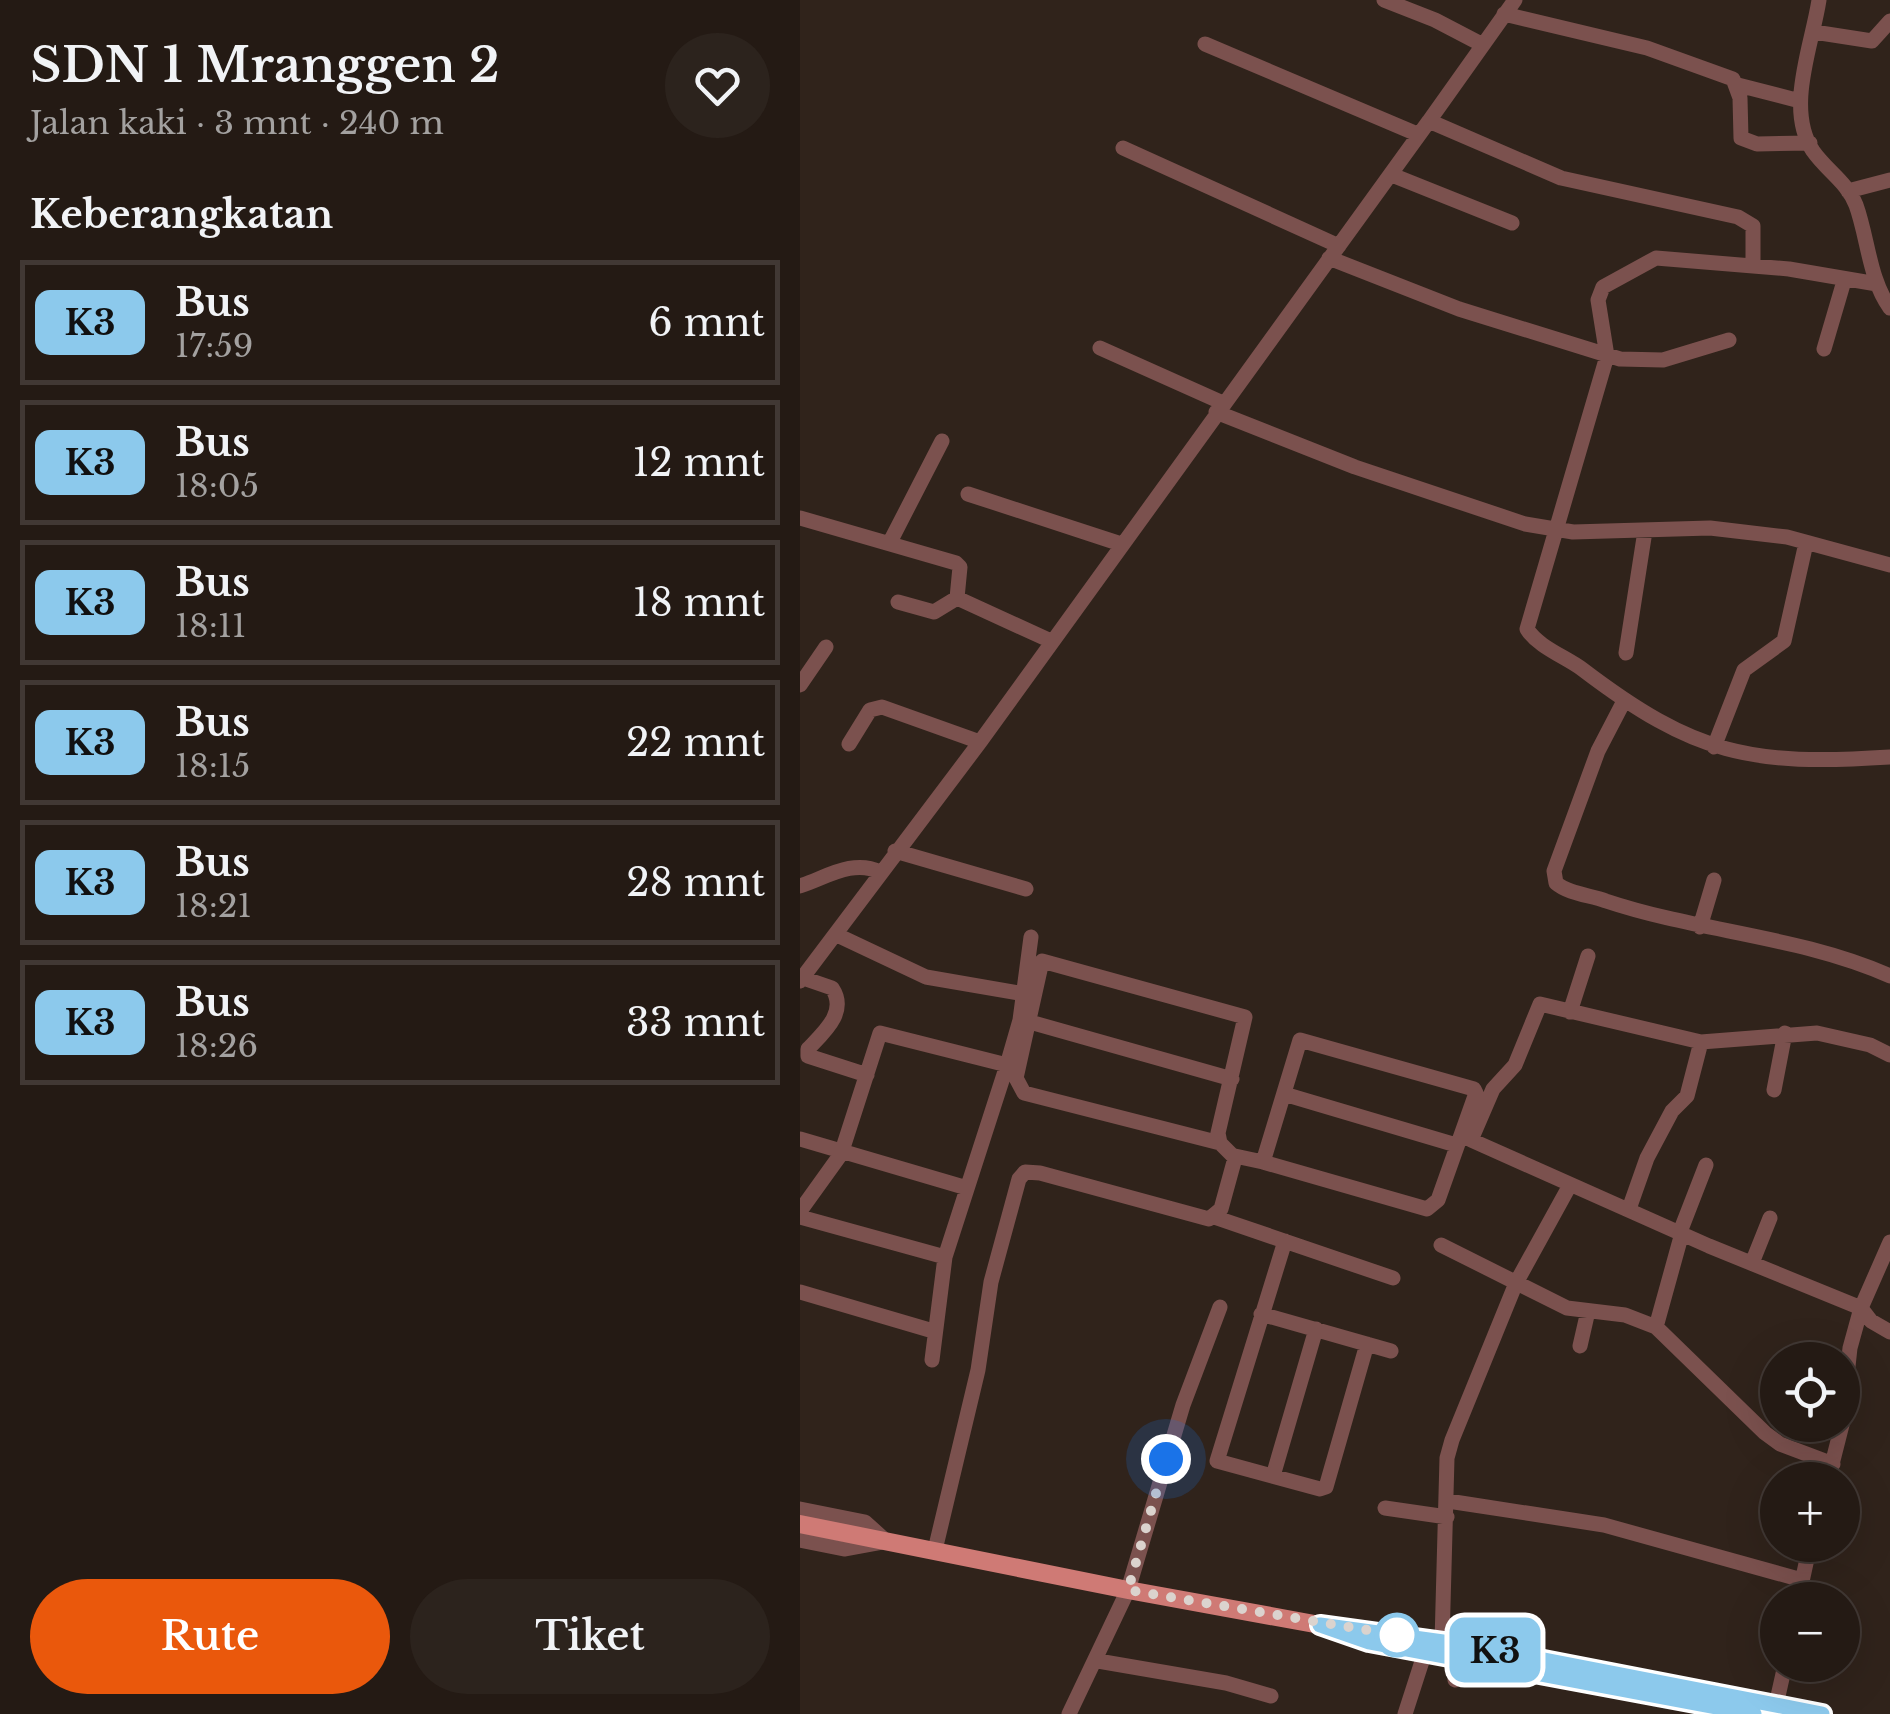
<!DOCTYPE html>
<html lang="id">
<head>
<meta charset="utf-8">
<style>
  :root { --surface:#241a14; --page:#2c231d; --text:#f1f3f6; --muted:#a3a1a0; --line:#413834; --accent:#ea580c }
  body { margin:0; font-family:"Libre Baskerville",serif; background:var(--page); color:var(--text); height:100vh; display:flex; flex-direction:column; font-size:38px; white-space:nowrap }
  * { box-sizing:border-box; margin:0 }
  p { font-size:32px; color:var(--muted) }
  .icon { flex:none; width:55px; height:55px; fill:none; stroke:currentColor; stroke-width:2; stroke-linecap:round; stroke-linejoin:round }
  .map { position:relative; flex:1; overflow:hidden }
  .side { display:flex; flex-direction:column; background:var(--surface); width:800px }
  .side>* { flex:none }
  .badge { padding:0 20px; border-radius:15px; font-size:35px; line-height:65px }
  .controls { position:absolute; left:960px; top:1342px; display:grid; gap:20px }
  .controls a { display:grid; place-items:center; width:100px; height:100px; border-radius:50%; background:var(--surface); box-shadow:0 10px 40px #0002,0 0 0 2px var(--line); font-size:50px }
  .you { position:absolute; width:50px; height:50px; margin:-25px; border:8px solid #fff; border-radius:50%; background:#1a73e8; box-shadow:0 0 0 15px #1a73e833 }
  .map>.badge { position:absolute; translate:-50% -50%; box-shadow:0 0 0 5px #fff }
  h2 { padding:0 30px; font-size:38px; line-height:90px }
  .round { display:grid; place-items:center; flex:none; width:105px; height:105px; border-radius:52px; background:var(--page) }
  .headline { display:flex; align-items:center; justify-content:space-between; height:170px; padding:0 30px }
  h1 { font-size:48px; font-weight:600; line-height:75px }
  .cta { display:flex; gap:20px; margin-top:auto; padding:20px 30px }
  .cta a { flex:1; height:115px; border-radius:60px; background:var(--accent); color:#fff; font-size:40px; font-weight:600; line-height:115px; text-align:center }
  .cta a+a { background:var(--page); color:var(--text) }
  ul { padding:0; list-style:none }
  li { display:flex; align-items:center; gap:30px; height:125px; margin:0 20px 15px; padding:0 10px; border:5px solid var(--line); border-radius:0px }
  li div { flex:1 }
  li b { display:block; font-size:38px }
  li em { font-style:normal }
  li .badge { min-width:110px; font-weight:700; text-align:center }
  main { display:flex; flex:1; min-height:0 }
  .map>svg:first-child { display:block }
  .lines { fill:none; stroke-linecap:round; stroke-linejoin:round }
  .minor { stroke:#7b514e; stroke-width:15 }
  .major { stroke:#cf7a75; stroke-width:18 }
  .line-casing { stroke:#fff; stroke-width:22 }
  .line { stroke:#8cc9ec; stroke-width:15 }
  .walk { stroke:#dbd3ce; stroke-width:10; stroke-dasharray:0 18 }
  .stop-dot { fill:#fff; stroke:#8cc9ec; stroke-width:5 }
</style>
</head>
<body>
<main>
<section class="side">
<div class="headline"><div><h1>SDN 1 Mranggen 2</h1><p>Jalan kaki · 3 mnt · 240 m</p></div><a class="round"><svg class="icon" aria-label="heart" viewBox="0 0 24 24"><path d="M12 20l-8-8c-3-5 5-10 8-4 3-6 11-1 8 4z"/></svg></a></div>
<h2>Keberangkatan</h2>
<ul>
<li><span class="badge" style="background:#8cc9ec;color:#111">K3</span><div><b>Bus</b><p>17:59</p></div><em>6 mnt</em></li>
<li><span class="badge" style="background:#8cc9ec;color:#111">K3</span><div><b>Bus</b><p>18:05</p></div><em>12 mnt</em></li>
<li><span class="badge" style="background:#8cc9ec;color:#111">K3</span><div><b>Bus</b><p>18:11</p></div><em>18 mnt</em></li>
<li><span class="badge" style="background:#8cc9ec;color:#111">K3</span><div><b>Bus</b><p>18:15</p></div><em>22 mnt</em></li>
<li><span class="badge" style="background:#8cc9ec;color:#111">K3</span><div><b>Bus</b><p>18:21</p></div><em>28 mnt</em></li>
<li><span class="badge" style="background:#8cc9ec;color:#111">K3</span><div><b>Bus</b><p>18:26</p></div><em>33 mnt</em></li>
</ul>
<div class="cta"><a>Rute</a><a>Tiket</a></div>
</section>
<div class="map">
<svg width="1090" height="1714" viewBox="0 0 1090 1714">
  <rect width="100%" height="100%" fill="#30231b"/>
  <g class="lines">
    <path class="minor" d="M 584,0 L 635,20 L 681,44
      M 715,0 L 629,121 L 761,178 L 938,217 L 953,226 L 953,266
      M 1019,0 C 1012,46 985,109 1013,151 C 1027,171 1047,182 1056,205 C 1068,238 1069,279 1090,308
      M 704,14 L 847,48 L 933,79 L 940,98 L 941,138 L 957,144 L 1010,143
      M 1014,32 L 1072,41 L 1090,21
      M 405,44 L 617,134
      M 938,85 L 1000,101
      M 323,148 L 539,246
      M 592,175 L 712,223
      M 1048,191 L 1090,180
      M 529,258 L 659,309 L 820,359 L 863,360 L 929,340
      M 1077,284 L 989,269 L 856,258 L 803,287 L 798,300 L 807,356 L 727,629 C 738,647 766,657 782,669 C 895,755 950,766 1090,757
      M 300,348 L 423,403
      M 1024,349 L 1044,281
      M 416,412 L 555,467 L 725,524 L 773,532 L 910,528 L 987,537 L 1090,565
      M 168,494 L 321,544
      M 0,518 L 156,563 L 160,567 L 157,598 L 251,641
      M 90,542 L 142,441
      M 98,602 L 134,612 L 157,598
      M 826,653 L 845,531
      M 0,685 L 26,647
      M 824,701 L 798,751 L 754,871 L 756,883 C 769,894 790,895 806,901 C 899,932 1000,936 1090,976
      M 49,744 L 70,710 L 82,707 L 180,742
      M 914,747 L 944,670 L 984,641 L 1006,543
      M 95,851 L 226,889
      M 0,886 C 27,877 53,859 80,872
      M 900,927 L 914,880
      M 37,935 L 126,977 L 224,994
      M 3,978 L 32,988 C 48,1012 24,1032 8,1049 L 8,1056 L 67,1075
      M 0,981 L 180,742 L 629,121
      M 770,1012 L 788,956
      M 230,1022 L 432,1079
      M 1090,1055 L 1070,1045 L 1017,1033 L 901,1042 L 740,1004 L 715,1065 L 693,1089 L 671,1140 L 909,1246 L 1061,1308 L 1071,1321 L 1090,1332
      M 207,1065 L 220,1020 L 231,937
      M 974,1090 L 985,1033
      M 484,1094 L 656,1145
      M 0,1139 L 167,1188
      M 435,1156 L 463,1162 L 500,1040 L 674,1089 L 676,1093 L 638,1200 L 627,1209 L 463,1162
      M 829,1209 L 847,1158 L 872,1111 L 887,1096 L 901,1042
      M 0,1211 L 41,1154 L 80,1033 L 207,1065 L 145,1257 L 132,1360
      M 0,1217 L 145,1257
      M 414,1217 L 593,1278
      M 880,1232 L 906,1165
      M 485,1241 L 417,1461 L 520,1489 L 526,1487 L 567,1344
      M 641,1245 L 767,1308 L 825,1315 L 856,1327 L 965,1433 L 980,1444 L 1033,1464
      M 952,1263 L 970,1218
      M 0,1292 L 133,1331
      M 461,1314 L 591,1351
      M 856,1327 L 882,1233
      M 780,1346 L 788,1311
      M 1042,1421 L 1050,1348 L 1061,1308 L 1090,1242
      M 473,1476 L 516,1329
      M 1028,1480 L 1042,1425
      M 648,1501 L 804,1525 L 1002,1580
      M 585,1508 L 647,1517
      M 0,1509 L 65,1522 L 86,1541
      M 0,1540 L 44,1549 L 82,1542
      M 135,1550 L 178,1370 L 191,1282 L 219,1179 L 225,1172 L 240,1173 L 409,1219 L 421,1209 L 435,1158 L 420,1143 L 418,1133 L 445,1017 L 242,961 L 216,1078 L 224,1093 L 420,1143
      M 998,1600 L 1010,1545
      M 642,1642 L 647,1458 L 652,1440 L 716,1283 L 770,1185
      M 298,1661 L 426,1683 L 471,1696
      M 655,1680 L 660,1657
      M 269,1714 L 328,1590 L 383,1405 L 420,1307
      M 605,1714 L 625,1652
      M 974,1714 L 985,1665"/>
    <path class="major" d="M 0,1524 L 328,1590 L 520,1625 L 673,1646 L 1022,1714
      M 567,1642 L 954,1714"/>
  </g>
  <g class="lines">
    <g class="line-casing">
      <path id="line" d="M 954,1714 L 569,1642 L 520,1625 L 672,1646 L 1022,1714"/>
    </g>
    <use href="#line" class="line"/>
    <path class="walk" d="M 366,1459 L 328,1590 L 597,1635"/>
  </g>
  <circle class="stop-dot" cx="597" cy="1635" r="20"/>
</svg>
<div class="controls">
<a><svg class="icon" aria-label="locate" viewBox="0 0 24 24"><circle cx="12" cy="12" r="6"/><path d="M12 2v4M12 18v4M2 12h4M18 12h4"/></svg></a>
<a>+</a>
<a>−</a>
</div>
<div class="you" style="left:366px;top:1459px"></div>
<b class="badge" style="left:695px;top:1650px;background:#8cc9ec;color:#111">K3</b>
</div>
</main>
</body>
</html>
